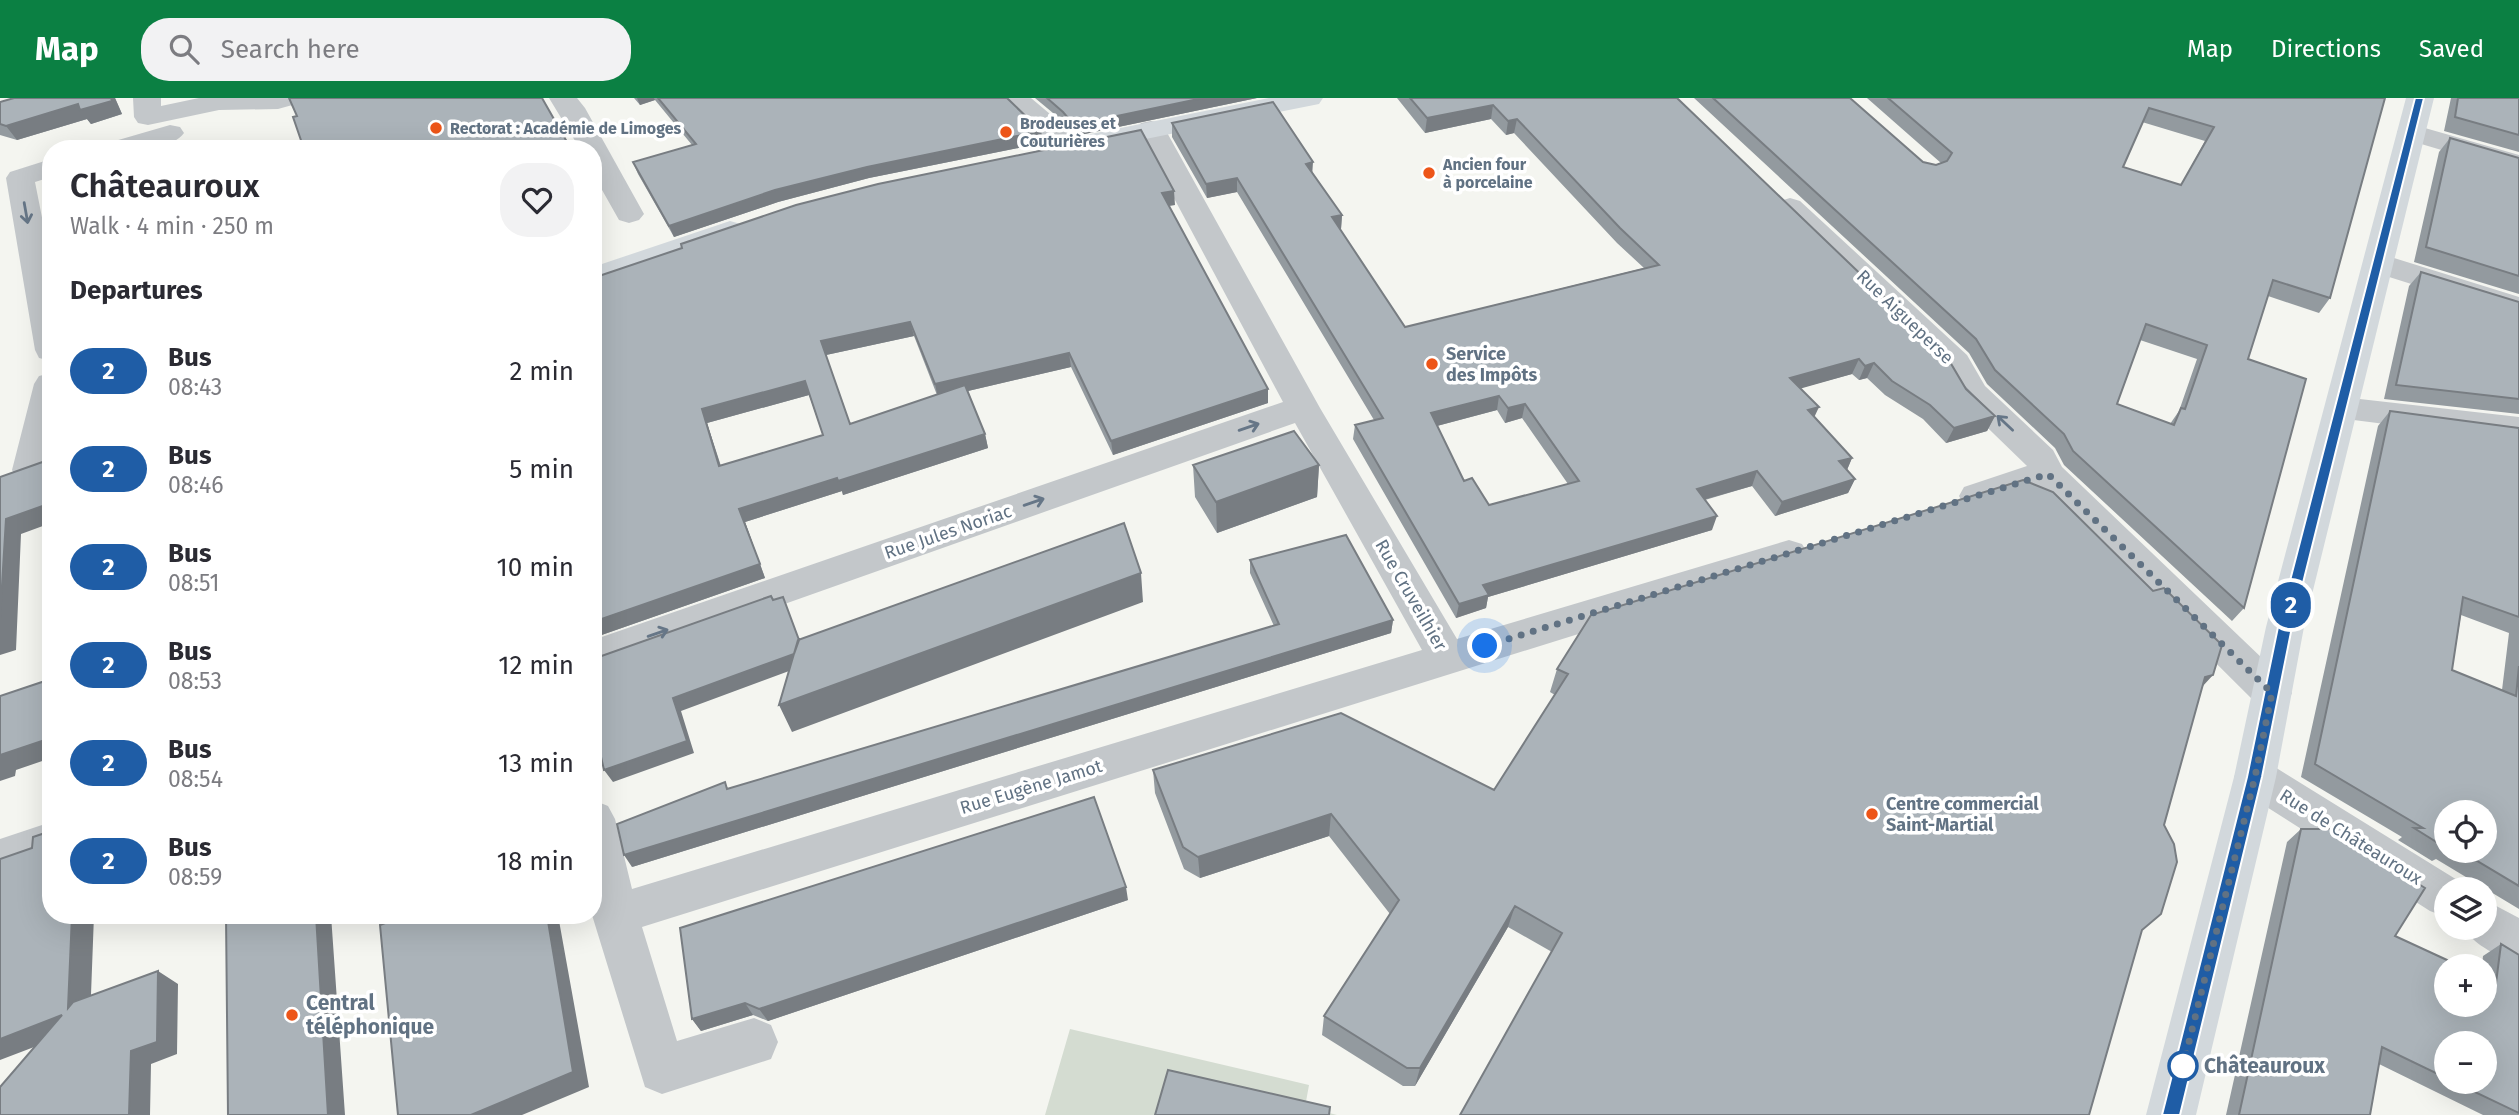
<!DOCTYPE html>
<html lang="en">
<head>
<meta charset="utf-8">
<style>
  :root { --surface:#fff; --page:#f2f2f3; --text:#2b2b33; --muted:#7c7c81; --accent:#0b8043 }
  body { margin:0; font-family:"Fira Sans",sans-serif; background:var(--page); color:var(--text); height:100vh; display:flex; flex-direction:column; font-size:26px; white-space:nowrap }
  * { box-sizing:border-box; margin:0 }
  p { font-size:23px; color:var(--muted) }
  .icon { flex:none; width:38px; height:38px; fill:none; stroke:currentColor; stroke-width:2; stroke-linecap:round; stroke-linejoin:round }
  .map { position:relative; flex:1; overflow:hidden }
  .sheet { position:absolute; left:42px; top:42px; width:560px; height:784px; display:flex; flex-direction:column; background:var(--surface); border-radius:28px; box-shadow:0 7px 28px #0002 }
  .sheet>* { flex:none }
  .badge { padding:0 14px; border-radius:23px; font-size:24px; line-height:46px }
  .tools { position:absolute; left:2434px; top:702px; display:grid; gap:14px }
  .tools a { display:grid; place-items:center; width:63px; height:63px; border-radius:50%; background:var(--surface); box-shadow:0 7px 28px #0002; font-size:35px }
  .you { position:absolute; width:35px; height:35px; margin:-18px; border:5px solid #fff; border-radius:50%; background:#1a73e8; box-shadow:0 0 0 10px #1a73e833 }
  .map>.badge { position:absolute; translate:-50% -50%; box-shadow:0 0 0 4px #fff }
  h2 { padding:0 28px; font-size:26px; line-height:63px }
  .round { display:grid; place-items:center; flex:none; width:74px; height:74px; border-radius:28px; background:var(--page) }
  .headline { display:flex; align-items:center; justify-content:space-between; height:119px; padding:0 28px }
  h1 { font-size:33px; font-weight:600; line-height:52px }
  ul { padding:0; list-style:none }
  li { display:flex; align-items:center; gap:21px; height:98px; padding:0 28px }
  li div { flex:1 }
  li b { display:block; font-size:26px }
  li em { font-style:normal }
  li .badge { min-width:77px; font-weight:700; text-align:center }
  header { display:flex; align-items:center; gap:42px; box-sizing:border-box; height:98px; padding:0 35px; background:var(--accent); color:#fff }
  header strong { font-size:33px }
  nav { display:flex; gap:38px; margin-inline-start:auto; font-size:24px }
  .search { width:490px; height:63px; background:var(--page); display:flex; align-items:center; gap:18px; box-sizing:border-box; padding:0 24px; border-radius:28px; color:var(--muted); font-size:26px }
  .map>svg:first-child { display:block }
  .green { fill:#d4dcd1 }
  .lines { fill:none; stroke-linecap:round; stroke-linejoin:round }
  .minor { fill:#c3c7ca; fill-rule:evenodd }
  .major { fill:#d2d8dc; fill-rule:evenodd }
  .wall { fill:#939a9f; fill-rule:evenodd }
  .shaded-wall { fill:#787d82 }
  .building { fill:#abb3b9; stroke:#787d82; stroke-width:2; fill-rule:evenodd }
  .oneway { stroke:#667687 }
  .line { fill:#1f5da6; stroke:#fff; stroke-width:2 }
  .walk { stroke:#617283; stroke-width:7; stroke-dasharray:0 12.6 }
  .poi-dot { fill:#ed5518; stroke:#fff; stroke-width:2.5 }
  .stop-dot { fill:#fff; stroke:#1f5da6; stroke-width:3.5 }
  .labels { text-anchor:middle; dominant-baseline:central; stroke-width:7; stroke-linejoin:round; paint-order:stroke }
  .far-poi-label { font-size:16px; font-weight:bold; fill:#617283; stroke:#fff; text-anchor:start }
  .street-label { font-size:18px; fill:#617283; stroke:#fff }
  .poi-label { font-size:18px; font-weight:bold; fill:#617283; stroke:#fff; text-anchor:start }
  .near-poi-label { font-size:21px; font-weight:bold; fill:#617283; stroke:#fff; text-anchor:start }
  .near-stop-label { font-size:21px; font-weight:bold; fill:#617283; stroke:#fff; text-anchor:start }
</style>
</head>
<body>
<header>
<strong>Map</strong>
<div class="search"><svg class="icon" aria-label="search" viewBox="0 0 24 24"><circle cx="10" cy="10" r="6"/><path d="M15 15l6 6"/></svg>Search here</div>
<nav><a>Map</a><a>Directions</a><a>Saved</a></nav>
</header>
<div class="map">
<svg width="2519" height="1017" viewBox="0 0 2519 1017">
  <rect width="100%" height="100%" fill="#f4f5f0"/>
  <path class="green" d="M 1070,931 L 1309,987 L 1305,1009 L 1337,1017 L 1045,1017 Z"/>
  <g class="lines">
    <path class="minor" d="M 133,0 L 161,0 L 161,8 L 199,0 L 300,0 L 296,6 L 278,11 L 219,12 L 148,27 L 138,25 L 134,19 Z
      M 549,0 L 577,0 L 585,10 L 644,116 L 639,122 L 629,125 L 619,122 L 593,76 L 593,51 L 580,51 Z
      M 1001,0 L 1031,0 L 1063,27 L 1081,49 L 1077,55 L 1067,57 L 1057,55 Z
      M 1151,23 L 1161,25 L 1165,31 L 1320,310 L 1457,541 L 1789,442 L 1802,446 L 1808,456 L 1802,466 L 642,829 L 677,943 L 754,920 L 771,927 L 778,944 L 771,961 L 662,996 L 645,989 L 592,817 L 593,702 L 608,708 L 615,721 L 632,791 L 1422,552 L 1295,325 L 593,574 L 593,542 L 1283,304 L 1137,31 L 1141,25 Z
      M 2411,26 L 2519,57 L 2519,75 L 2401,40 L 2397,34 L 2401,28 Z
      M 170,27 L 180,29 L 184,35 C 171,54 125,51 104,51 L 108,45 Z
      M 51,61 L 51,79 L 35,84 L 51,165 L 51,263 L 39,260 L 35,252 L 6,80 L 10,74 Z
      M 1790,100 L 1800,103 L 1967,257 L 1985,288 L 2053,352 L 2062,369 L 2286,583 L 2292,595 L 2286,607 L 2272,612 L 2258,607 L 2041,391 L 1977,411 L 1964,407 L 1959,398 L 1964,389 L 2027,368 L 1961,304 L 1942,272 L 1780,115 L 1775,109 L 1780,103 Z
      M 2378,155 L 2519,199 L 2519,220 L 2367,172 L 2363,165 L 2367,158 Z
      M 51,275 L 51,359 L 43,381 L 30,385 L 17,381 L 12,372 L 34,286 L 39,278 Z
      M 2342,299 L 2519,319 L 2519,343 L 2330,319 L 2325,311 L 2330,303 Z
      M 2255,661 L 2270,666 L 2462,785 L 2465,791 L 2446,791 L 2446,819 L 2430,813 L 2240,692 L 2234,679 L 2240,666 Z
      M 51,724 L 51,762 L 0,781 L 0,741 Z
      M 2485,802 L 2519,820 L 2519,866 C 2501,859 2473,848 2465,830 L 2485,830 Z"/>
    <path class="major" d="M 1269,0 L 1323,0 L 1319,6 L 1309,8 L 1091,52 L 1081,50 L 1077,44 L 1081,38 L 1091,36 Z
      M 2406,0 L 2434,0 L 2304,529 L 2276,679 L 2196,1017 L 2146,1017 L 2234,679 L 2266,529 Z
      M 730,123 L 741,126 L 745,132 L 741,138 L 593,190 L 593,169 Z"/>
  </g>
  <path class="wall" d="M 14,0 L 115,0 L 122,16 L 91,26 L 87,21 L 17,42 L 0,37 L 0,4 Z
    M 634,0 L 1007,0 L 1041,33 L 1043,45 L 869,80 L 778,104 L 674,139 L 638,76 L 633,64 L 692,47 L 655,2 L 640,7 Z
    M 1035,0 L 1257,0 L 1075,38 L 1065,25 Z
    M 1397,0 L 1677,0 L 1995,318 L 1987,333 L 1946,345 L 1923,321 L 1885,297 L 1867,280 L 1859,282 L 1852,276 L 1800,290 L 1815,319 L 1852,360 L 1847,372 L 1855,381 L 1848,395 L 1775,418 L 1752,388 L 1705,402 L 1712,432 L 1488,499 L 1486,510 L 1456,520 L 1353,341 L 1355,327 L 1374,322 L 1237,94 L 1207,100 L 1172,39 L 1172,25 L 1312,74 L 1342,117 L 1341,131 L 1340,131 L 1405,229 L 1644,170 L 1617,145 L 1514,35 L 1506,37 L 1491,21 L 1425,35 ZM 1497,312 L 1505,325 L 1522,320 L 1568,386 L 1489,407 L 1464,383 L 1437,328 Z
    M 1694,0 L 1850,0 L 1923,64 L 1936,67 L 1941,65 L 1867,0 L 2385,0 L 2330,200 L 2319,215 L 2268,198 L 2248,261 L 2244,510 L 2232,523 L 2064,367 L 2055,350 L 1987,286 L 1969,255 ZM 2142,24 L 2205,43 L 2181,87 L 2123,69 ZM 2140,242 L 2197,261 L 2179,313 L 2170,326 L 2117,306 Z
    M 2451,0 L 2519,0 L 2519,54 L 2444,33 Z
    M 2450,40 L 2519,60 L 2519,196 L 2414,164 L 2439,54 Z
    M 1175,107 L 1169,108 L 1268,305 L 1113,357 L 1071,269 L 968,293 L 985,336 L 988,350 L 843,397 L 842,393 L 745,424 L 765,480 L 593,540 L 593,180 ZM 914,238 L 937,297 L 850,326 L 826,257 ZM 809,297 L 823,337 L 721,368 L 707,325 Z
    M 2421,174 L 2519,204 L 2519,316 L 2384,301 L 2409,188 Z
    M 2390,313 L 2519,330 L 2519,811 L 2436,761 L 2432,763 L 2398,742 L 2402,739 L 2301,679 L 2378,328 ZM 2461,517 L 2509,535 L 2502,592 L 2452,572 ZM 2446,714 L 2485,752 L 2446,752 Z
    M 1193,367 L 1319,367 L 1317,399 L 1217,435 L 1195,399 Z
    M 2023,382 L 1552,854 L 1508,829 L 1415,988 L 1403,988 L 1322,937 L 1324,918 L 1390,816 L 1329,738 L 1200,780 L 1184,771 L 1155,695 L 1153,672 L 1494,692 L 1555,597 L 1550,594 L 1557,571 Z
    M 1250,462 L 1393,522 L 1391,535 L 632,769 L 729,691 L 1274,528 L 1250,475 Z
    M 2301,731 L 2395,838 L 2485,906 L 2485,868 L 2482,868 L 2483,858 L 2501,846 L 2519,857 L 2519,1017 L 2483,1017 L 2379,966 L 2370,1017 L 2226,1017 L 2287,744 ZM 2446,945 L 2485,984 L 2446,984 Z
    M 1128,802 L 768,923 L 753,917 L 701,933 L 692,921 L 680,830 Z"/>
  <path class="shaded-wall" d="M 111,0 L 115,0 L 122,16 L 91,26 L 87,21 L 17,42 L 6,28 L 78,6 Z
    M 637,0 L 654,0 L 655,2 L 640,7 Z
    M 1203,0 L 1257,0 L 1075,38 L 1074,27 Z
    M 1493,7 L 1491,21 L 1425,35 L 1427,20 Z
    M 1517,21 L 1514,35 L 1506,37 L 1508,23 Z
    M 1041,33 L 1043,45 L 869,80 L 778,104 L 674,139 L 669,128 L 775,92 L 867,69 Z
    M 1313,64 L 1312,79 L 1306,66 Z
    M 1237,80 L 1237,94 L 1207,100 L 1206,86 Z
    M 1174,93 L 1175,107 L 1163,109 L 1162,95 Z
    M 1342,117 L 1341,131 L 1331,133 L 1332,119 Z
    M 910,224 L 914,238 L 826,257 L 821,243 Z
    M 1069,255 L 1071,269 L 938,300 L 935,286 Z
    M 1859,261 L 1852,276 L 1785,295 L 1790,280 Z
    M 1874,265 L 1867,280 L 1859,282 L 1865,268 Z
    M 805,283 L 809,297 L 707,325 L 725,382 L 719,368 L 702,311 Z
    M 1268,291 L 1268,305 L 1113,357 L 1111,343 Z
    M 1499,298 L 1497,312 L 1429,330 L 1431,315 Z
    M 1525,306 L 1522,320 L 1505,325 L 1508,310 Z
    M 1819,309 L 1812,324 L 1808,312 Z
    M 1995,318 L 1987,333 L 1946,345 L 1954,330 Z
    M 985,336 L 988,350 L 843,397 L 842,393 L 745,424 L 765,480 L 593,540 L 593,524 L 739,411 L 837,380 Z
    M 1852,360 L 1846,374 L 1839,363 Z
    M 1319,367 L 1317,399 L 1217,435 L 1216,404 Z
    M 1757,373 L 1752,388 L 1692,405 L 1697,391 Z
    M 1855,381 L 1848,395 L 1775,418 L 1782,404 Z
    M 51,405 L 51,425 L 21,436 L 16,552 L 0,557 L 0,521 L 6,421 Z
    M 1717,418 L 1712,432 L 1488,499 L 1486,510 L 1456,520 L 1459,506 L 1483,487 Z
    M 1141,475 L 1143,504 L 792,634 L 779,607 Z
    M 783,499 L 808,566 L 681,613 L 694,655 L 613,684 L 604,672 L 673,600 Z
    M 1393,522 L 1391,535 L 632,769 L 624,757 Z
    M 2213,577 L 2191,601 L 2205,579 Z
    M 51,640 L 51,660 L 16,672 L 15,678 L 0,683 L 0,657 Z
    M 1331,716 L 1329,738 L 1200,780 L 1198,759 Z
    M 1126,789 L 1128,802 L 768,923 L 759,911 Z
    M 1515,808 L 1508,829 L 1415,988 L 1420,970 Z
    M 72,817 L 94,817 L 90,923 L 68,910 Z
    M 316,817 L 331,817 L 345,1017 L 328,1017 Z
    M 547,817 L 558,817 L 589,989 L 522,1017 L 471,1017 Z
    M 158,873 L 178,886 L 177,956 L 151,966 L 150,1017 L 129,1017 L 131,953 Z
    M 745,905 L 753,917 L 701,933 L 692,921 Z
    M 62,917 L 84,930 L 0,962 L 0,941 Z"/>
  <path class="building" d="M 14,0 L 111,0 L 112,3 L 80,12 L 78,6 L 6,28 L 0,26 L 0,4 Z
    M 289,0 L 542,0 L 571,51 L 304,51 L 293,19 L 297,18 Z
    M 658,0 L 1007,0 L 1041,33 L 867,69 L 775,92 L 669,128 L 633,64 L 696,46 Z
    M 1047,0 L 1203,0 L 1074,27 L 1063,14 Z
    M 1410,0 L 1677,0 L 1947,259 L 1966,291 L 1995,318 L 1954,330 L 1930,307 L 1892,283 L 1874,265 L 1865,268 L 1859,261 L 1790,280 L 1819,309 L 1808,312 L 1852,360 L 1839,363 L 1855,381 L 1782,404 L 1757,373 L 1697,391 L 1717,418 L 1483,487 L 1489,497 L 1459,506 L 1355,327 L 1383,320 L 1237,80 L 1206,86 L 1172,25 L 1273,4 L 1313,64 L 1306,66 L 1342,117 L 1332,119 L 1405,229 L 1659,167 L 1620,130 L 1517,21 L 1508,23 L 1493,7 L 1427,20 ZM 1499,298 L 1508,310 L 1525,306 L 1579,383 L 1489,407 L 1472,380 L 1464,383 L 1431,315 Z
    M 1713,0 L 1850,0 L 1923,64 L 1936,67 L 1947,63 L 1952,55 L 1888,0 L 2385,0 L 2330,200 L 2273,182 L 2248,261 L 2306,281 L 2244,510 L 2073,353 L 2064,336 L 1995,272 L 1976,241 ZM 2149,10 L 2214,29 L 2181,87 L 2123,69 ZM 2146,226 L 2207,247 L 2185,311 L 2181,310 L 2174,327 L 2117,306 Z
    M 2458,0 L 2519,0 L 2519,37 L 2455,19 Z
    M 1141,32 L 1174,93 L 1162,95 L 1268,291 L 1111,343 L 1069,255 L 935,286 L 910,224 L 821,243 L 850,326 L 965,287 L 985,336 L 838,383 L 837,380 L 739,411 L 760,466 L 593,524 L 593,180 L 682,150 L 681,146 L 796,107 L 878,86 ZM 805,283 L 823,337 L 719,368 L 702,311 Z
    M 2450,40 L 2519,60 L 2519,178 L 2426,149 Z
    M 2421,174 L 2519,204 L 2519,301 L 2396,287 Z
    M 2390,313 L 2519,330 L 2519,519 L 2463,499 L 2452,572 L 2516,598 L 2519,568 L 2519,788 L 2459,752 L 2485,752 L 2485,714 L 2446,714 L 2446,750 L 2414,730 L 2423,730 L 2315,666 Z
    M 1294,333 L 1319,367 L 1216,404 L 1193,367 Z
    M 51,361 L 51,405 L 6,421 L 0,521 L 0,379 Z
    M 2023,382 L 2053,394 L 2153,493 L 2164,490 L 2222,547 L 2213,577 L 2205,579 L 2164,727 L 2174,746 L 2177,764 L 2161,816 L 2142,832 L 2089,1017 L 1460,1017 L 1562,835 L 1515,808 L 1420,970 L 1407,970 L 1324,918 L 1399,802 L 1331,716 L 1198,759 L 1183,749 L 1153,672 L 1341,615 L 1494,692 L 1568,576 L 1557,571 L 1591,517 Z
    M 1124,425 L 1141,475 L 779,607 L 798,542 Z
    M 1346,437 L 1393,522 L 624,757 L 617,726 L 725,684 L 727,691 L 1279,526 L 1250,462 Z
    M 771,498 L 773,502 L 783,499 L 799,542 L 794,556 L 673,600 L 687,643 L 604,672 L 593,624 L 593,561 Z
    M 51,581 L 51,640 L 0,657 L 0,598 Z
    M 1094,699 L 1126,789 L 759,911 L 745,905 L 692,921 L 680,830 Z
    M 2301,731 L 2330,731 L 2425,790 L 2395,838 L 2460,868 L 2446,868 L 2446,906 L 2485,906 L 2485,880 L 2496,885 L 2501,846 L 2519,857 L 2519,1015 L 2454,984 L 2485,984 L 2485,945 L 2446,945 L 2446,980 L 2382,949 L 2370,1017 L 2239,1017 Z
    M 51,733 L 51,817 L 72,817 L 68,910 L 73,904 L 158,873 L 157,944 L 131,953 L 129,1017 L 0,1017 L 0,989 L 62,917 L 0,941 L 0,761 L 32,750 L 33,739 Z
    M 226,817 L 316,817 L 328,1017 L 228,1017 Z
    M 406,817 L 547,817 L 573,974 L 471,1017 L 398,1017 L 380,827 Z
    M 1168,972 L 1330,1009 L 1329,1017 L 1155,1017 Z"/>
  <defs><path id="oneway-shaft" d="M-6 0H5M1.5-3L5.5 0L1.5 3" fill="none" stroke-width="1.6" stroke-linecap="round" stroke-linejoin="round" transform="scale(1.75)"/></defs>
  <g class="oneway">
    <use href="#oneway-shaft" transform="translate(26 115) rotate(80)"/>
    <use href="#oneway-shaft" transform="translate(2005 325) rotate(-137)"/>
    <use href="#oneway-shaft" transform="translate(1249 329) rotate(-19)"/>
    <use href="#oneway-shaft" transform="translate(1034 404) rotate(-19)"/>
    <use href="#oneway-shaft" transform="translate(658 535) rotate(-19)"/>
  </g>
  <path class="line" d="M 2415,0 L 2424,0 L 2292,529 L 2262,679 L 2180,1017 L 2162,1017 L 2247,679 L 2278,529 Z"/>
  <g class="lines">
    <path class="walk" d="M 1485,548 L 2048,376 L 2272,595 L 2255,679 L 2183,968"/>
  </g>
  <g class="poi-dot">
    <circle cx="436" cy="30" r="7"/>
    <circle cx="1006" cy="34" r="7"/>
    <circle cx="1429" cy="75" r="7"/>
    <circle cx="1432" cy="266" r="7"/>
    <circle cx="1872" cy="716" r="7"/>
    <circle cx="292" cy="917" r="7"/>
  </g>
  <circle class="stop-dot" cx="2183" cy="968" r="14"/>
  <g class="labels">
    <g class="far-poi-label">
      <text x="1020" y="25">Brodeuses et<tspan x="1020" dy="18">Couturières</tspan></text>
      <text x="450" y="30">Rectorat : Académie de Limoges</text>
      <text x="1443" y="66">Ancien four<tspan x="1443" dy="18">à porcelaine</tspan></text>
    </g>
    <g class="street-label">
      <text transform="translate(1905 219) rotate(44)">Rue Aigueperse</text>
      <text transform="translate(948 434) rotate(-19)">Rue Jules Noriac</text>
      <text transform="translate(1411 497) rotate(60)">Rue Cruveilhier</text>
      <text transform="translate(1031 689) rotate(-17)">Rue Eugène Jamot</text>
      <text transform="translate(2351 739) rotate(32)">Rue de Châteauroux</text>
    </g>
    <g class="poi-label">
      <text x="1446" y="256">Service<tspan x="1446" dy="21">des Impôts</tspan></text>
      <text x="1886" y="706">Centre commercial<tspan x="1886" dy="21">Saint-Martial</tspan></text>
    </g>
    <g class="near-poi-label">
      <text x="306" y="905">Central<tspan x="306" dy="24">téléphonique</tspan></text>
    </g>
    <g class="near-stop-label">
      <text x="2204" y="968">Châteauroux</text>
    </g>
  </g>
</svg>
<div class="tools">
<a><svg class="icon" aria-label="locate" viewBox="0 0 24 24"><circle cx="12" cy="12" r="6"/><path d="M12 2v4M12 18v4M2 12h4M18 12h4"/></svg></a>
<a><svg class="icon" aria-label="layers" viewBox="0 0 24 24"><path d="M12 4l9 5-9 5-9-5zM3 14l9 5 9-5"/></svg></a>
<a>+</a>
<a>−</a>
</div>
<div class="you" style="left:1485px;top:548px"></div>
<b class="badge" style="left:2291px;top:507px;background:#1f5da6;color:#fff">2</b>
<section class="sheet">
<div class="headline"><div><h1>Châteauroux</h1><p>Walk · 4 min · 250 m</p></div><a class="round"><svg class="icon" aria-label="heart" viewBox="0 0 24 24"><path d="M12 20l-8-8c-3-5 5-10 8-4 3-6 11-1 8 4z"/></svg></a></div>
<h2>Departures</h2>
<ul>
<li><span class="badge" style="background:#1f5da6;color:#fff">2</span><div><b>Bus</b><p>08:43</p></div><em>2 min</em></li>
<li><span class="badge" style="background:#1f5da6;color:#fff">2</span><div><b>Bus</b><p>08:46</p></div><em>5 min</em></li>
<li><span class="badge" style="background:#1f5da6;color:#fff">2</span><div><b>Bus</b><p>08:51</p></div><em>10 min</em></li>
<li><span class="badge" style="background:#1f5da6;color:#fff">2</span><div><b>Bus</b><p>08:53</p></div><em>12 min</em></li>
<li><span class="badge" style="background:#1f5da6;color:#fff">2</span><div><b>Bus</b><p>08:54</p></div><em>13 min</em></li>
<li><span class="badge" style="background:#1f5da6;color:#fff">2</span><div><b>Bus</b><p>08:59</p></div><em>18 min</em></li>
</ul>
</section>
</div>
</body>
</html>
